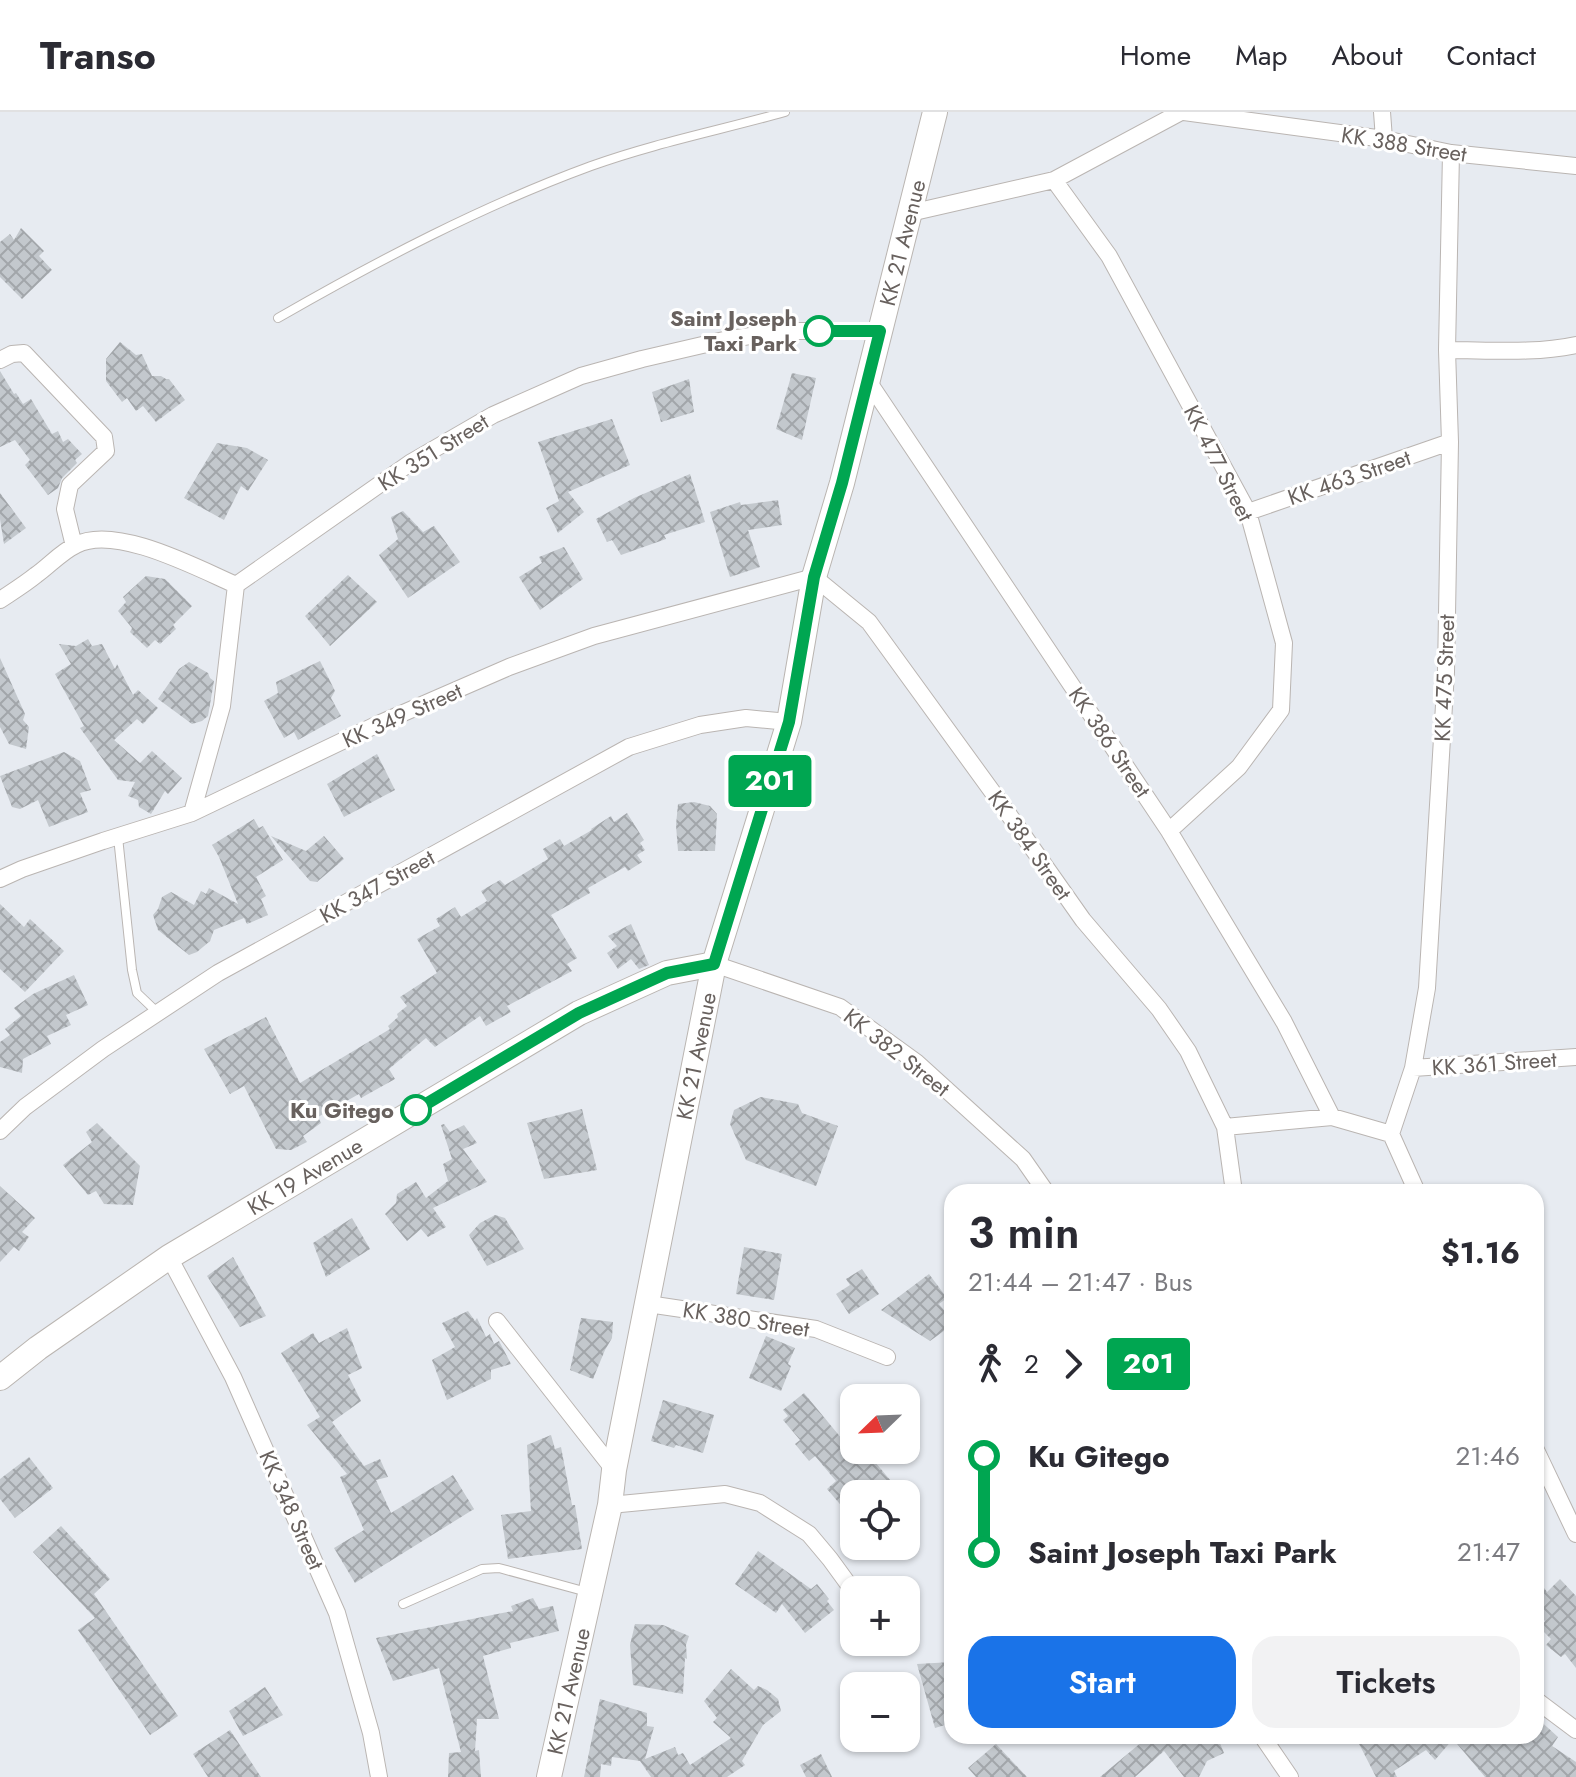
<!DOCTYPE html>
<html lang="en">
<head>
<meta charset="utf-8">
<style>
  :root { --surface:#fff; --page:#f2f2f3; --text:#2b2b33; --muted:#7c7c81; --line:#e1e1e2; --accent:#1a73e8 }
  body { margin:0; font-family:Jost,sans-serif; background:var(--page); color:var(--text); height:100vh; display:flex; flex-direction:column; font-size:30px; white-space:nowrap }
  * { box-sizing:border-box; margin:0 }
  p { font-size:26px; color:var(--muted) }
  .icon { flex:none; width:44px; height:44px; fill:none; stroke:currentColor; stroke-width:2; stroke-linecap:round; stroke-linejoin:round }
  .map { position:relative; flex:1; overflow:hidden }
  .sheet { position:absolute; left:944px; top:1072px; width:600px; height:560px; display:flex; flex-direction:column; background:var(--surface); border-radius:24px; box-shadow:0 2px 6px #0004 }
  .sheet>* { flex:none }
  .badge { padding:0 16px; border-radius:6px; font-size:28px; line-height:52px }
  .needle { width:52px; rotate:247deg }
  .tools { position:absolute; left:840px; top:1272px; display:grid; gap:16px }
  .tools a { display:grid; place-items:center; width:80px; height:80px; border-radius:16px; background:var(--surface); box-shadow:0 2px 6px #0004; font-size:40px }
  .map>.badge { position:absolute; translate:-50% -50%; box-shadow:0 0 0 4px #fff }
  .legs { display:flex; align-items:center; gap:12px; height:88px; padding:0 24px; font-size:26px }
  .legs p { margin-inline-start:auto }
  .headline { display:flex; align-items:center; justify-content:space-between; height:136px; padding:0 24px }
  h1 { font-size:44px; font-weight:600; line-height:60px }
  .cta { display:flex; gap:16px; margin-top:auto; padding:16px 24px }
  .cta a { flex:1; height:92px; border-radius:24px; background:var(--accent); color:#fff; font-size:32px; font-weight:600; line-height:92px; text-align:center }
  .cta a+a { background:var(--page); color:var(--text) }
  ul { padding:0 24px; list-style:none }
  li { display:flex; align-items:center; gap:28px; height:96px; font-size:30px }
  li i { display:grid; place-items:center; width:12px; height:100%; margin:0 10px; background:currentColor }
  li i::after { content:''; width:20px; height:20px; margin:-10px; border:6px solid; border-radius:50%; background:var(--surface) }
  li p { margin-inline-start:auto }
  li:first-child i { background:linear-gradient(#0000 50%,currentColor 0) }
  li:last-child i { background:linear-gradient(currentColor 50%,#0000 0) }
  header { display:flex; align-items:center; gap:48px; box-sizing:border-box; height:112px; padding:0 40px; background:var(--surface); border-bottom:2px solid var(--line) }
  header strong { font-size:38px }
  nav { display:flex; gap:44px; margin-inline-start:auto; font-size:28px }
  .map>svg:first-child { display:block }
  .building { fill:url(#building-cross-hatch) }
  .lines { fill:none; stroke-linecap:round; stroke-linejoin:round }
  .lane-casing { stroke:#bab5b2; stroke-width:10 }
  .street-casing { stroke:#bab5b2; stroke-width:18 }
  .secondary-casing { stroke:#bab5b1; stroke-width:26 }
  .lane { stroke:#fff; stroke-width:8 }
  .street { stroke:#fff; stroke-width:16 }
  .secondary { stroke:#fff; stroke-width:24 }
  .line-1-casing { stroke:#fff; stroke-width:18 }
  .line-1 { stroke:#00a651; stroke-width:12 }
  .stop-1-dot { fill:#fff; stroke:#00a651; stroke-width:4 }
  .labels { text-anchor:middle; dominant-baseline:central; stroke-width:6; stroke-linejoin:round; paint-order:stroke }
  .street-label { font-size:22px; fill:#68615e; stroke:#fff }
  .stop-label { font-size:22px; font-weight:bold; fill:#68615e; stroke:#fff; text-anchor:end }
</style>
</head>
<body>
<header>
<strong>Transo</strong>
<nav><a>Home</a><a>Map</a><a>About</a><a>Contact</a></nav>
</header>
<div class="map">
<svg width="1576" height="1665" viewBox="0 0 1576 1665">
  <defs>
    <pattern id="building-cross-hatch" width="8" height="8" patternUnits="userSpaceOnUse" patternTransform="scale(2)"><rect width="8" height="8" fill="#c3c8cd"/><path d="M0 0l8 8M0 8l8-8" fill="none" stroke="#a2a6aa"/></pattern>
  </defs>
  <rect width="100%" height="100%" fill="#e7ebf1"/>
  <path class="building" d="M 21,116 L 44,139 L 39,144 L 52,158 L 22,187 L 0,165 L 0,130 L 10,122 L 14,128 Z
    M 120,230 L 136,243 L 142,242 L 152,264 L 161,264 L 166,267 L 169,267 L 185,288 L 156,310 L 143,294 L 136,299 L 127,286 L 122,290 L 106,269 L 106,247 Z
    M 0,259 L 14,282 L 16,281 L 23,292 L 31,287 L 52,322 L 58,319 L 63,330 L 68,327 L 82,342 L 75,348 L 77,351 L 62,366 L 58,376 L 48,383 L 25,353 L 30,348 L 15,328 L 0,335 Z
    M 792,261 L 816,266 L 802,328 L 776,317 Z
    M 689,267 L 694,300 L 661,310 L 652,280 Z
    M 612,307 L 630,353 L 568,380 L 584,400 L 558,421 L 546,396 L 559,389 L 538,330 Z
    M 217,331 L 247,336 L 268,348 L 248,379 L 241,374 L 224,408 L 184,386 Z
    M 690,362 L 705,410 L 664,423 L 666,427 L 621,443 L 612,428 L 607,430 L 596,407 L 634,386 Z
    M 0,381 L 26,416 L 4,432 L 0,407 Z
    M 778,388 L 782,413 L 748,418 L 760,455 L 730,465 L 710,400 L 740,390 L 741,393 Z
    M 403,399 L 423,420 L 434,414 L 460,450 L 408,486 L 379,443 L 398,427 L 391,405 Z
    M 564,435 L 583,467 L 540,498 L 519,465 L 542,451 L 539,445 Z
    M 348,463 L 377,490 L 330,534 L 305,504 Z
    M 146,464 L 165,467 L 192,494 L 173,513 L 176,517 L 160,532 L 155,528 L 147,536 L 130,520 L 132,516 L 118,499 L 126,490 L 123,485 Z
    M 88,527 L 92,534 L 102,532 L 115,557 L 117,552 L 133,583 L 138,578 L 158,596 L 143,612 L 137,607 L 114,628 L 140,651 L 152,639 L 182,666 L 168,682 L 165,679 L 151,702 L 139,695 L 138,688 L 128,684 L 135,670 L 118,668 L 80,616 L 84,614 L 55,562 L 71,552 L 59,532 L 76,534 Z
    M 0,546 L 25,602 L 23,608 L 29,615 L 26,637 L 9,632 L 0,615 Z
    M 320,549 L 335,579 L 331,586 L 341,604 L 298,628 L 294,620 L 284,626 L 264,589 L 278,581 L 276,570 Z
    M 189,550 L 208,561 L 210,566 L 214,569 L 208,604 L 202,609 L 192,612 L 158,587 L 179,557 Z
    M 64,640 L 80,649 L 91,678 L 80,681 L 88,700 L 49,715 L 38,688 L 20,697 L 12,695 L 0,664 Z
    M 377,642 L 395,678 L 344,705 L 327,672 Z
    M 694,690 L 710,694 L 717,702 L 715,739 L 678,739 L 676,713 L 678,692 Z
    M 627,701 L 644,728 L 640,731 L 645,738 L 637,743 L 642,750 L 628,759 L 625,755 L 588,776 L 590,781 L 551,803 L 577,846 L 567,852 L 572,859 L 507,894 L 511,900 L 486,914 L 480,904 L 435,935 L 426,926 L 389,957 L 395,967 L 361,986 L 359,982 L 318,1005 L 321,1011 L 303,1024 L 307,1030 L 291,1038 L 276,1037 L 244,974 L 230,982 L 204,937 L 266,905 L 300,971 L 390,917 L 388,914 L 398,905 L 397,902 L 407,894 L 400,885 L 437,861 L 417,827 L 440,814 L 436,807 L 455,795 L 461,805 L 487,789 L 481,779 L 500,768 L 505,773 L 548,747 L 543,737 L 560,727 L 564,734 L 592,718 L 591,717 L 611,704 L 614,710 Z
    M 254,707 L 259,716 L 263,714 L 283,748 L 256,765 L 266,784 L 261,787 L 268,803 L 247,812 L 244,806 L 214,818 L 210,829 L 197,840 L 189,843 L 158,818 L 153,803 L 158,797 L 162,785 L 171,780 L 194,793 L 201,779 L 206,782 L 209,776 L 238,792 L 219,745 L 212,733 Z
    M 271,724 L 306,739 L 324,724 L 344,747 L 317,770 L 310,769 Z
    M 0,792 L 24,815 L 30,807 L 64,839 L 25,880 L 0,857 Z
    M 631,812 L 649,853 L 639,857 L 631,847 L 618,857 L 607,841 L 617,834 L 608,824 Z
    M 74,863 L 88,893 L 66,903 L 71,913 L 47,924 L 51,932 L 23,947 L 22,961 L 0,955 L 0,930 L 10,923 L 5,917 L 21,904 L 14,896 L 33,882 Z
    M 761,985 L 798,992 L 802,1001 L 838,1014 L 816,1074 L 746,1048 L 730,1012 L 734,998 Z
    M 582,997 L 597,1058 L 544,1067 L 527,1011 Z
    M 97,1011 L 140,1054 L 133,1093 L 104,1092 L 96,1079 L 88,1083 L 63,1053 L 92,1030 L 86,1020 Z
    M 444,1012 L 450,1020 L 464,1013 L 477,1031 L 463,1037 L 487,1070 L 433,1096 L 446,1115 L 428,1125 L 421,1117 L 407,1129 L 385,1102 L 396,1091 L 397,1082 L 416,1070 L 426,1086 L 448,1069 L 443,1052 L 452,1047 L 441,1013 Z
    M 0,1074 L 35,1106 L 22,1120 L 29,1125 L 19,1139 L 14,1135 L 0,1150 Z
    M 495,1103 L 505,1106 L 524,1137 L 487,1154 L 469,1123 L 480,1111 Z
    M 352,1106 L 370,1137 L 326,1165 L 313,1131 Z
    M 744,1135 L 782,1142 L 774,1188 L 736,1182 Z
    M 233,1145 L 266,1204 L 240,1215 L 207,1164 Z
    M 862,1157 L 879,1182 L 849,1202 L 836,1182 L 850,1173 L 846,1167 Z
    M 929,1162 L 947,1186 L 939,1192 L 952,1208 L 952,1213 L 930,1229 L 881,1198 Z
    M 468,1199 L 475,1209 L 477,1206 L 486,1225 L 490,1222 L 494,1232 L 499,1229 L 511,1252 L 491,1258 L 491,1267 L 447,1288 L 432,1248 L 455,1235 L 442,1211 Z
    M 581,1206 L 613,1210 L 612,1226 L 605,1238 L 593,1267 L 570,1258 Z
    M 347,1216 L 362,1256 L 348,1263 L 361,1289 L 332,1310 L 364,1354 L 380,1347 L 388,1365 L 376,1368 L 391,1401 L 453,1363 L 474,1397 L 355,1471 L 334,1436 L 364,1418 L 340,1365 L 347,1362 L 307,1313 L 320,1305 L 281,1241 L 313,1221 L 319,1231 Z
    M 766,1224 L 795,1236 L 788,1252 L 791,1254 L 781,1279 L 749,1266 Z
    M 804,1281 L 861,1350 L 869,1343 L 902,1382 L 854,1382 L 854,1391 L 845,1398 L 827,1377 L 836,1369 L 815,1344 L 809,1349 L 795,1332 L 800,1328 L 783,1308 L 788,1304 L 783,1298 Z
    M 663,1288 L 714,1303 L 703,1341 L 676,1333 L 674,1336 L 651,1329 Z
    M 551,1323 L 555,1337 L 561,1335 L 572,1393 L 575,1393 L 582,1437 L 508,1447 L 501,1403 L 531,1399 L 527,1333 Z
    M 29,1345 L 53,1376 L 15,1406 L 0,1387 L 0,1367 Z
    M 61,1414 L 110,1467 L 94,1482 L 178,1604 L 150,1623 L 78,1518 L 95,1506 L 33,1440 Z
    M 758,1439 L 811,1477 L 817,1472 L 829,1487 L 827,1489 L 834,1498 L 805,1521 L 782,1492 L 776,1501 L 735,1472 Z
    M 1536,1465 L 1547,1480 L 1560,1467 L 1576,1484 L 1576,1556 L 1565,1542 L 1561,1545 L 1546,1533 L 1551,1527 L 1540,1516 L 1545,1509 L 1536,1501 Z
    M 533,1486 L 539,1497 L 553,1494 L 559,1519 L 510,1531 L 511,1536 L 483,1544 L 499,1607 L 477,1607 L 475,1639 L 479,1638 L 481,1665 L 448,1665 L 449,1641 L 461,1640 L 439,1556 L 393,1569 L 376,1526 L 513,1499 L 511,1494 Z
    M 635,1512 L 663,1513 L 689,1524 L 686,1533 L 687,1547 L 685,1546 L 683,1582 L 633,1573 L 630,1533 Z
    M 952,1550 L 952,1611 L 935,1616 L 917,1552 Z
    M 731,1557 L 754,1578 L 758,1574 L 767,1578 L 778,1587 L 781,1599 L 763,1613 L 742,1649 L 745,1653 L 727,1665 L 651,1665 L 640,1649 L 612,1645 L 611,1654 L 601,1652 L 600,1665 L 584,1665 L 600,1587 L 647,1601 L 647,1614 L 654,1615 L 645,1647 L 675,1635 L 678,1643 L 683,1641 L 690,1653 L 731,1626 L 713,1610 L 717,1606 L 704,1589 Z
    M 265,1575 L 283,1603 L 243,1624 L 229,1599 Z
    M 1536,1605 L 1558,1625 L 1552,1634 L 1576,1650 L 1576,1665 L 1485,1665 L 1453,1627 L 1435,1648 L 1426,1638 L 1394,1659 L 1397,1665 L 1376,1665 L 1355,1624 L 1536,1624 Z
    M 230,1618 L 261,1665 L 208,1665 L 193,1642 Z
    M 1149,1624 L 1217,1624 L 1224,1641 L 1207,1649 L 1199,1665 L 1184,1665 L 1164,1639 L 1135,1665 L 1100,1665 Z
    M 996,1632 L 1027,1665 L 976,1665 L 968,1656 Z
    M 821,1642 L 832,1665 L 806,1665 L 800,1653 Z"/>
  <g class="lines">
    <g class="lane-casing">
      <path id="lane" d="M 278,206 C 379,148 482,94 591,54 C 655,31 721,18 785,0
        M 118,725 L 132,858 L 137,881 L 158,901
        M 403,1492 L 482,1457 L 499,1456 L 587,1480"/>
    </g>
    <g class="street-casing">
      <path id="street" d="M 1184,0 L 1384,27 L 1451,41 L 1576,54
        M 1382,0 L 1384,27
        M 1054,68 L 1109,144 L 1248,400 L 1284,531 L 1281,598 L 1239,655 L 1169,719
        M 910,101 L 1054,68 L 1181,0
        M 1447,238 C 1489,238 1534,242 1576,233
        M 0,248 L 12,242 L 24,241 L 104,325 L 106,339 L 70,373 L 65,397 L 74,434
        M 868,269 L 1169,719 L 1284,910 L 1332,1005
        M 1248,400 L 1450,330
        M 0,488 C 12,480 25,472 36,463 C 49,454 61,440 76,433 C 115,412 197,456 236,473
        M 192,701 L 222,594 L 236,473 L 410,351 L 493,303 L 581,264 L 642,247 L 724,228 L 782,219 L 880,219
        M 0,767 L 22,757 L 103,729 L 192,701 L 378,612 L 509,555 L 594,524 L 814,465 L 869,510 L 1007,700 L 1083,808 L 1159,897 L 1188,939 L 1225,1015
        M 714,852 L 840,895 L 916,950 L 1023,1047 L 1046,1080
        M 1413,956 L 1576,945
        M 0,1019 L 25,995 L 103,937 L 218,861 L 629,635 L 700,613 L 746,606 L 789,610
        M 1234,1080 L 1225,1015 L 1332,1005 L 1391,1022
        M 1417,1080 L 1391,1022 L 1413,956 L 1427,876 L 1446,560 L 1450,330 L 1447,238 L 1451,41
        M 169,1145 L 233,1265 L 337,1501 L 371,1621 L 379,1665
        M 648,1192 L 816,1217 L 887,1245
        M 497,1209 L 614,1358
        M 1536,1338 L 1576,1422
        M 610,1393 L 725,1382 L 760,1391 L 809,1422 L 830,1447 L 854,1480
        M 1536,1588 L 1576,1618
        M 1262,1624 L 1290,1665"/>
    </g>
    <g class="secondary-casing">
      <g id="secondary">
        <path id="s1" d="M 0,1266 L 38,1236 L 169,1145 L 579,901 L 667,861 L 714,852"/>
        <path id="s2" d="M 549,1665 L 610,1393 L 614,1358 L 714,852 L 789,610 L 814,465 L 842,371 L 935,0"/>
      </g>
    </g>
    <use href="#lane" class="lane"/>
    <use href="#street" class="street"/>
    <use href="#secondary" class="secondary"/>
  </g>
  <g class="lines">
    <g class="line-1-casing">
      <path id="line-1" d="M 416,998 L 579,901 L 667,861 L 714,852 L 789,610 L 814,465 L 842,371 L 880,219 L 819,219"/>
    </g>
    <use href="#line-1" class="line-1"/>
  </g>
  <g class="stop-1-dot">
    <circle cx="819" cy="219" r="14"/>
    <circle cx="416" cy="998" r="14"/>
  </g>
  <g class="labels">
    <g class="street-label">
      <text transform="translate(1404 32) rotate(9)">KK 388 Street</text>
      <text stroke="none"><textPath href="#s2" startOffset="1576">KK 21 Avenue</textPath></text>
      <text transform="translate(433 340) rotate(-32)">KK 351 Street</text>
      <text transform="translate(1219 351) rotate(63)">KK 477 Street</text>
      <text transform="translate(1349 365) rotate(-19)">KK 463 Street</text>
      <text transform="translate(1444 566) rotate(-88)">KK 475 Street</text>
      <text transform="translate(402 603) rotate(-24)">KK 349 Street</text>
      <text transform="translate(1110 630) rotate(56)">KK 386 Street</text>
      <text transform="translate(1030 733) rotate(55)">KK 384 Street</text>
      <text transform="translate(377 774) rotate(-29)">KK 347 Street</text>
      <text transform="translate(897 940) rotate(38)">KK 382 Street</text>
      <text stroke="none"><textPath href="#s2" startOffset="736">KK 21 Avenue</textPath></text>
      <text transform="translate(1494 951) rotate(-4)">KK 361 Street</text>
      <text stroke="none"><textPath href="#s1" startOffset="366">KK 19 Avenue</textPath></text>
      <text transform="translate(746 1207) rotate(9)">KK 380 Street</text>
      <text transform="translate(292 1398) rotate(66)">KK 348 Street</text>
      <text stroke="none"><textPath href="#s2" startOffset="88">KK 21 Avenue</textPath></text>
    </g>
    <g class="stop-label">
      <text x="797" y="206">Saint Joseph<tspan x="797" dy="25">Taxi Park</tspan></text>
      <text x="394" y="998">Ku Gitego</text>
    </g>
  </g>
</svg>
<div class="tools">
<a><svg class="needle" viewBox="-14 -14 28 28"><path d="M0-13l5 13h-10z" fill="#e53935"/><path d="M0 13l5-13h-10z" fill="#7c7c81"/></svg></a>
<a><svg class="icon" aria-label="locate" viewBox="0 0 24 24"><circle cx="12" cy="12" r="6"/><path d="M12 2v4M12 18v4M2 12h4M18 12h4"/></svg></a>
<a>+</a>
<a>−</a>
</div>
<b class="badge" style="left:770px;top:669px;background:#00a651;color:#fff">201</b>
<section class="sheet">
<div class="headline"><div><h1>3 min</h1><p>21:44 – 21:47 · Bus</p></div><b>$1.16</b></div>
<div class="legs"><svg class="icon" aria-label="walk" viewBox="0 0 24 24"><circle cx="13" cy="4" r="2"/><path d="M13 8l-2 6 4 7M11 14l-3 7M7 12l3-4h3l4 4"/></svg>2<svg class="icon" aria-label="forward" viewBox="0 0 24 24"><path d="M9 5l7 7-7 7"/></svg><b class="badge" style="background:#00a651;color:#fff">201</b></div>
<ul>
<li><i style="color:#00a651"></i><b>Ku Gitego</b><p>21:46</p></li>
<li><i style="color:#00a651"></i><b>Saint Joseph Taxi Park</b><p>21:47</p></li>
</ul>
<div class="cta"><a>Start</a><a>Tickets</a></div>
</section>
</div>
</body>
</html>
